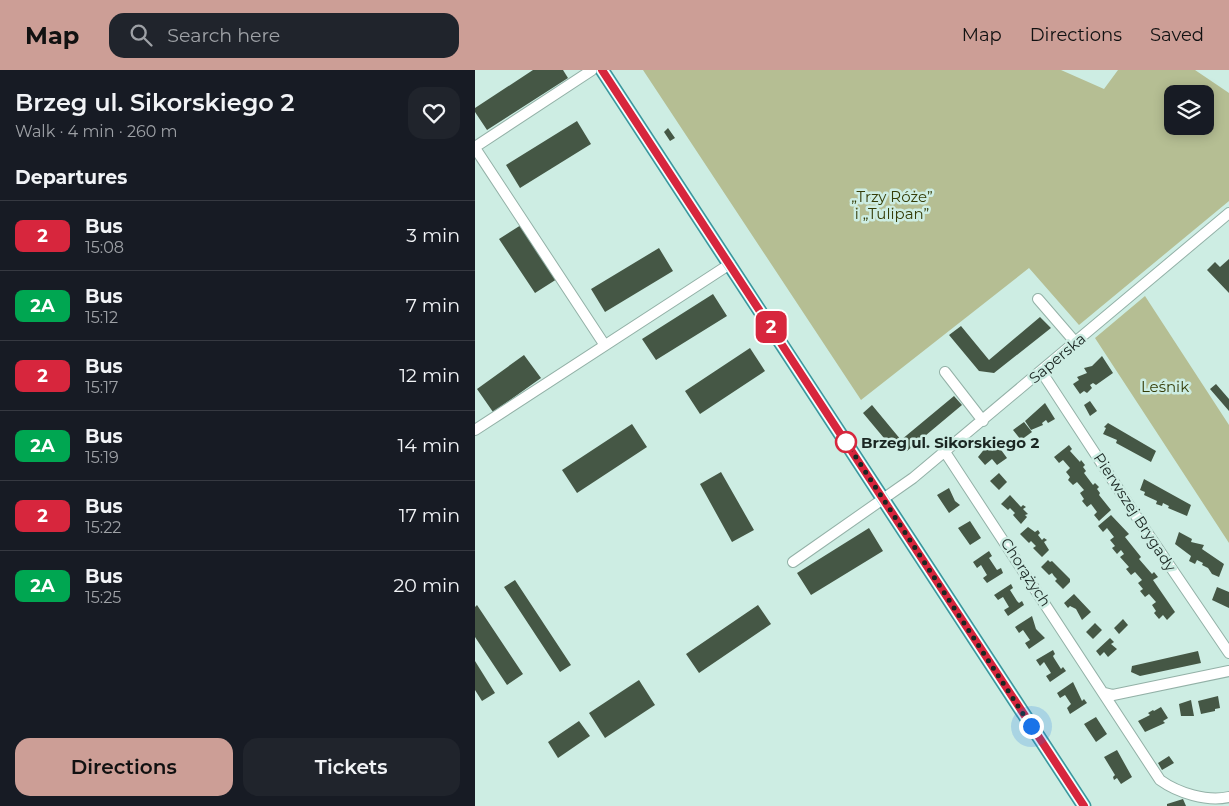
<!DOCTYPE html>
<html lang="en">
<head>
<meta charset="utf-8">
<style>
  :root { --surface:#171b24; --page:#20242c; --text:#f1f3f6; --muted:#9ea1a6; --line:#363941; --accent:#cc9e96 }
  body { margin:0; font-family:Montserrat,sans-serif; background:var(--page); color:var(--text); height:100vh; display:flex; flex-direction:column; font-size:19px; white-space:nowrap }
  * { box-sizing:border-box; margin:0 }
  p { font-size:16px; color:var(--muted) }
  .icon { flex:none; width:28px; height:28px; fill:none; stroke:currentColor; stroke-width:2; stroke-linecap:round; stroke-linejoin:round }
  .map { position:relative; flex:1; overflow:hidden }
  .panel { display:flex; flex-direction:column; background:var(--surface); width:475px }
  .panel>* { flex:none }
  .badge { padding:0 10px; border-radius:8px; font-size:18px; line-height:32px }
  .fabs { position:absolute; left:689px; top:15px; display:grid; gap:10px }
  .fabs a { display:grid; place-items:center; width:50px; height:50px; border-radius:10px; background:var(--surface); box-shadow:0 2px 12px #0003; font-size:25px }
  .you { position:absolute; width:25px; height:25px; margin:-12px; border:4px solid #fff; border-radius:50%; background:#1a73e8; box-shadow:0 0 0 8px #1a73e833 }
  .map>.badge { position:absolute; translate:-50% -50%; box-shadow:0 0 0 2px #fff }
  h2 { padding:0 15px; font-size:19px; line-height:45px }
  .round { display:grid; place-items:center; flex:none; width:52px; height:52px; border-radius:15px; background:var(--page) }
  .summary { display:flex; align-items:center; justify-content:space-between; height:85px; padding:0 15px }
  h1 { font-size:24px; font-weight:600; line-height:38px }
  .primary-button { display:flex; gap:10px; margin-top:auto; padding:10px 15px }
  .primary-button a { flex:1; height:58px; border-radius:15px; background:var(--accent); color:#111; font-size:20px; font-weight:600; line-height:58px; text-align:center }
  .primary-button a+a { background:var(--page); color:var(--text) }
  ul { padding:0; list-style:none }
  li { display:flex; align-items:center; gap:15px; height:70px; padding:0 15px; border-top:1px solid var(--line) }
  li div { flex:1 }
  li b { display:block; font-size:19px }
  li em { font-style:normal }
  li .badge { min-width:55px; font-weight:700; text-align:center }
  header { display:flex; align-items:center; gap:30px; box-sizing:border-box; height:70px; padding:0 25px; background:var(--accent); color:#111 }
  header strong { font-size:24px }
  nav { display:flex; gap:28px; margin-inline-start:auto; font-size:18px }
  .search { width:350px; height:45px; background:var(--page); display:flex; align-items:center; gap:12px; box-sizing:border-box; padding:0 18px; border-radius:15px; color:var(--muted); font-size:19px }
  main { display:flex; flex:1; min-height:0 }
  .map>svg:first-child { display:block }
  .green { fill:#b5be93; fill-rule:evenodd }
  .building { fill:#455745 }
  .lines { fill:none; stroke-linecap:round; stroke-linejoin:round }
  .minor-casing { stroke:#93b1a7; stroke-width:12 }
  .major-casing { stroke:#3c969b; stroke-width:15 }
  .minor { stroke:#fff; stroke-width:10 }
  .major { stroke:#94e4e9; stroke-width:12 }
  .line-casing { stroke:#fff; stroke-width:11 }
  .line { stroke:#d7263d; stroke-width:8 }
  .walk { stroke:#1b2723; stroke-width:5; stroke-dasharray:0 9 }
  .stop-dot { fill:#fff; stroke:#d7263d; stroke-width:2.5 }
  .labels { text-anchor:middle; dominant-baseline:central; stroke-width:5; stroke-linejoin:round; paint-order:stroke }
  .park-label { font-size:15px; fill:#353d08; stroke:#cdede3 }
  .street-label { font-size:15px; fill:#1b2723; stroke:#cdede3 }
  .stop-label { font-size:15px; font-weight:bold; fill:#1b2723; stroke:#cdede3; text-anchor:start }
</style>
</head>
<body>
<header>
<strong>Map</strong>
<div class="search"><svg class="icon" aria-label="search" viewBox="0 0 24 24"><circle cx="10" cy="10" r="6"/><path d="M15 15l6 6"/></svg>Search here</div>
<nav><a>Map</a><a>Directions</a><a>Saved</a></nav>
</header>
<main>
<section class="panel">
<div class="summary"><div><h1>Brzeg ul. Sikorskiego 2</h1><p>Walk · 4 min · 260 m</p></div><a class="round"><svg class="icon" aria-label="heart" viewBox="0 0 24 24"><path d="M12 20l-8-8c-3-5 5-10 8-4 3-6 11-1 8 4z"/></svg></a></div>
<h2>Departures</h2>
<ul>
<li><span class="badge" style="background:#d7263d;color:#fff">2</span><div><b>Bus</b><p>15:08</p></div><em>3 min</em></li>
<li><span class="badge" style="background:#00a651;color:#fff">2A</span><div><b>Bus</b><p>15:12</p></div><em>7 min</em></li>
<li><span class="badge" style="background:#d7263d;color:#fff">2</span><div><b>Bus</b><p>15:17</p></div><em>12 min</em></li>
<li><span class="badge" style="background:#00a651;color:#fff">2A</span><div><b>Bus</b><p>15:19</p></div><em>14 min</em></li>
<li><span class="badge" style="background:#d7263d;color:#fff">2</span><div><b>Bus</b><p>15:22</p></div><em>17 min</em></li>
<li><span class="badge" style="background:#00a651;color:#fff">2A</span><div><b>Bus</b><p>15:25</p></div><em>20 min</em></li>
</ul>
<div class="primary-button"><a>Directions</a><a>Tickets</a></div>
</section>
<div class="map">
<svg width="754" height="736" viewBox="0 0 754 736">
  <rect width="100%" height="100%" fill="#cdede3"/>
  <path class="green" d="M 168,0 L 586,0 L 629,19 L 643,0 L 720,0 L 754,23 L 754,131 L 604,255 L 554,198 L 386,330 ZM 698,24 L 730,24 L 730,56 L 698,56 Z
    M 670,226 L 754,355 L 754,473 L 620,268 Z"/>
  <path class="building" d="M 58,0 L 88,0 L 93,8 L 12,60 L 0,42 L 0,38 Z
    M 102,51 L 116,74 L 45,118 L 31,95 Z
    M 193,58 L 200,68 L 195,71 L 189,62 Z
    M 46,155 L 82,209 L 60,223 L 24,169 Z
    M 184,178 L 198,201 L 130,242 L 116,219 Z
    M 754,189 L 754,223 L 732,200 L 740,192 L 745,197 Z
    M 238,224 L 252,246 L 181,290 L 167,269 Z
    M 565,247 L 576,258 L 519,303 L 504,301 L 474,265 L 486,256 L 514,290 Z
    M 275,278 L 290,301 L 225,344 L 210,321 Z
    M 49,285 L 66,308 L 18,342 L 2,319 Z
    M 627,286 L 638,303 L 621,315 L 618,313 L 615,315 L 617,318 L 612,323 L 609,321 L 605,324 L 598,314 L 604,310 L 602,307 L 612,303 L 609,298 L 617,296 Z
    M 741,314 L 754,329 L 754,341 L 735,319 Z
    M 479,326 L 487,335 L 432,381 L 421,378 L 419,380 L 388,343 L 397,335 L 426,370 Z
    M 615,331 L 622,341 L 615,346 L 609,335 Z
    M 570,333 L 580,349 L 573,353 L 571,350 L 567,353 L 568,355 L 556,360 L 550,351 Z
    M 549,352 L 557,362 L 546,370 L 538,360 Z
    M 633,353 L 681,381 L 676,392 L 641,373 L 642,370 L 628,364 L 631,358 L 629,357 Z
    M 157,354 L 172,377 L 102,423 L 87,400 Z
    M 521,373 L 532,388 L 522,395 L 517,389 L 510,395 L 503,387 L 511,377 L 513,380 Z
    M 594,375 L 597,379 L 595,381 L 605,392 L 606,390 L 610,395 L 608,397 L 611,401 L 609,403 L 618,415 L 620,413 L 624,417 L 622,419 L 625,423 L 624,425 L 636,440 L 624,451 L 619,445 L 622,442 L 616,434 L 612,437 L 607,431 L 609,429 L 605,423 L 609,420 L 602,412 L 598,415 L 593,410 L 595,407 L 591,402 L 595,398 L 588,390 L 584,393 L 579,387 Z
    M 246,402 L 279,460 L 257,472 L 225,414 Z
    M 524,403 L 532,412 L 524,420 L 515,411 Z
    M 669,409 L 716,435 L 712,446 L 693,438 L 694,436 L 688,433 L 687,436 L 681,434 L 682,431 L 669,425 L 670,422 L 665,420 Z
    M 474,418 L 480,431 L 485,435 L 474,443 L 462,425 Z
    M 535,425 L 546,437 L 548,435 L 551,437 L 548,439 L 553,444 L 550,445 L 552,447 L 546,454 L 538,445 L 540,443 L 535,438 L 533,440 L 526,434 Z
    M 636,445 L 654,464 L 650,467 L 666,487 L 664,489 L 677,504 L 679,502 L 683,507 L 678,510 L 700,542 L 692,550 L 688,545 L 684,549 L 679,543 L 681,541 L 677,535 L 681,532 L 674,524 L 670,527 L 665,521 L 668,519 L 663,513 L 667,510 L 660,502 L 656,505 L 651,499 L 654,497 L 645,487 L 649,484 L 646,480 L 642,484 L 637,478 L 640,476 L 635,470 L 639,467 L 632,458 L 628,462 L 623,456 Z
    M 495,451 L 506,468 L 495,475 L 483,458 Z
    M 553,457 L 560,462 L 563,460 L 565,463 L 563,465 L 567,470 L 569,468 L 572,470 L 569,472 L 574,480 L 567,487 L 558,478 L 561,476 L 556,471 L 554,473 L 545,464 Z
    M 394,458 L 408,481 L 336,525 L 322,503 Z
    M 704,462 L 717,469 L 716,472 L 729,475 L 727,479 L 749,494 L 744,507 L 737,504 L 733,498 L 727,495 L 728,493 L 722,490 L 720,494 L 714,491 L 716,486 L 700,474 Z
    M 514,481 L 517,486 L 514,488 L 522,500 L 526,498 L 528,503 L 512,513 L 508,508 L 512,505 L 506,495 L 502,498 L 498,492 Z
    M 573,490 L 575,492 L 577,491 L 595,509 L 595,512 L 588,519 L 580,511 L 582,509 L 579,506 L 577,503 L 574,505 L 566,497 Z
    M 40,510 L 96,595 L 85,602 L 29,517 Z
    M 536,514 L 538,518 L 535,520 L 542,531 L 544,533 L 547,531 L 549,535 L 533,546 L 529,540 L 534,537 L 528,527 L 523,530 L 519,525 Z
    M 742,517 L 754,522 L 754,538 L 737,530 Z
    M 599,524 L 616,542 L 607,550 L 601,539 L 595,536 L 593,538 L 589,533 Z
    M 2,535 L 48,604 L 32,615 L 0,567 L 0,537 Z
    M 283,535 L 296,554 L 224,603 L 211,584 Z
    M 557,546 L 561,559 L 570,568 L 554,579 L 550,573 L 555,570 L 548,560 L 544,563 L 540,557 Z
    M 648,549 L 653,555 L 644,564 L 639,558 Z
    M 620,553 L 627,560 L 618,569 L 611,562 Z
    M 635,568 L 639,572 L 636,574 L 642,579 L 633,587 L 629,582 L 625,586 L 621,581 Z
    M 578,580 L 580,584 L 578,586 L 579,588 L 586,599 L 588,597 L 591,601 L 575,612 L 571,606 L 576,603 L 569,592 L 565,596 L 561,590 Z
    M 723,581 L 726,593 L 665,606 L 656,602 L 657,596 Z
    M 0,591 L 20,623 L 7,631 L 0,620 Z
    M 164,610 L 180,635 L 130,668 L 114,643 Z
    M 598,612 L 607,631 L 609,629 L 612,633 L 595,644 L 592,638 L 596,634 L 590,625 L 585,628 L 582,623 Z
    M 743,626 L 745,638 L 740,639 L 740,641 L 726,644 L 723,631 Z
    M 716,630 L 719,646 L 706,646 L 704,634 Z
    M 686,637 L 693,648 L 688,651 L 690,653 L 670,662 L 663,651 L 675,645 L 673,643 L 678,640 L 679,641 Z
    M 621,647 L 632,664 L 621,672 L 609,654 Z
    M 104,651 L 115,666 L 83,688 L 73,672 Z
    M 642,680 L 657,707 L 646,714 L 642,708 L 639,710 L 638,707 L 640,705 L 629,687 Z
    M 694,686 L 699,693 L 687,700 L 683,693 Z
    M 708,729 L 711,736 L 692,736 L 692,734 Z"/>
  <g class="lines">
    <g class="minor-casing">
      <path id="minor" d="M 0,77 L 117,0
        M 0,78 L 129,274
        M 563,229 L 601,273
        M 566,301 L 665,452 L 754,583
        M 470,302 L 508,351
        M 0,360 L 255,194
        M 470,382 L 685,710 C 703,723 732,732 754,727
        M 318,492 L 438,408 L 754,143
        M 630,623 L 638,625 L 754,601"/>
    </g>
    <g class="major-casing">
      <path id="major" d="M 127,0 L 609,736"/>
    </g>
    <use href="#minor" class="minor"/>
    <use href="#major" class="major"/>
  </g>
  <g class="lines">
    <g class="line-casing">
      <path id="line" d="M 127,0 L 609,736"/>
    </g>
    <use href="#line" class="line"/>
    <path class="walk" d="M 371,372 L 556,656"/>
  </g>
  <circle class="stop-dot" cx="371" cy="372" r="10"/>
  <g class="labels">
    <g class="park-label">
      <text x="417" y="126">„Trzy Róże”<tspan x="417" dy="17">i „Tulipan”</tspan></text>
      <text x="690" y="316">Leśnik</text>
    </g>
    <g class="street-label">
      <text transform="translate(582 288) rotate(-40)">Saperska</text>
      <text transform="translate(660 442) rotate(57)">Pierwszej Brygady</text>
      <text transform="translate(551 502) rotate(57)">Chorążych</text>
    </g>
    <g class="stop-label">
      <text x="386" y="372">Brzeg ul. Sikorskiego 2</text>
    </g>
  </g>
</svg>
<div class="fabs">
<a><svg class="icon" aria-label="layers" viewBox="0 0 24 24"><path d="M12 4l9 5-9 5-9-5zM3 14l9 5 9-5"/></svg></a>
</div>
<div class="you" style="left:556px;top:656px"></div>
<b class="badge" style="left:296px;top:257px;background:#d7263d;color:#fff">2</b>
</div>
</main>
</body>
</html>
